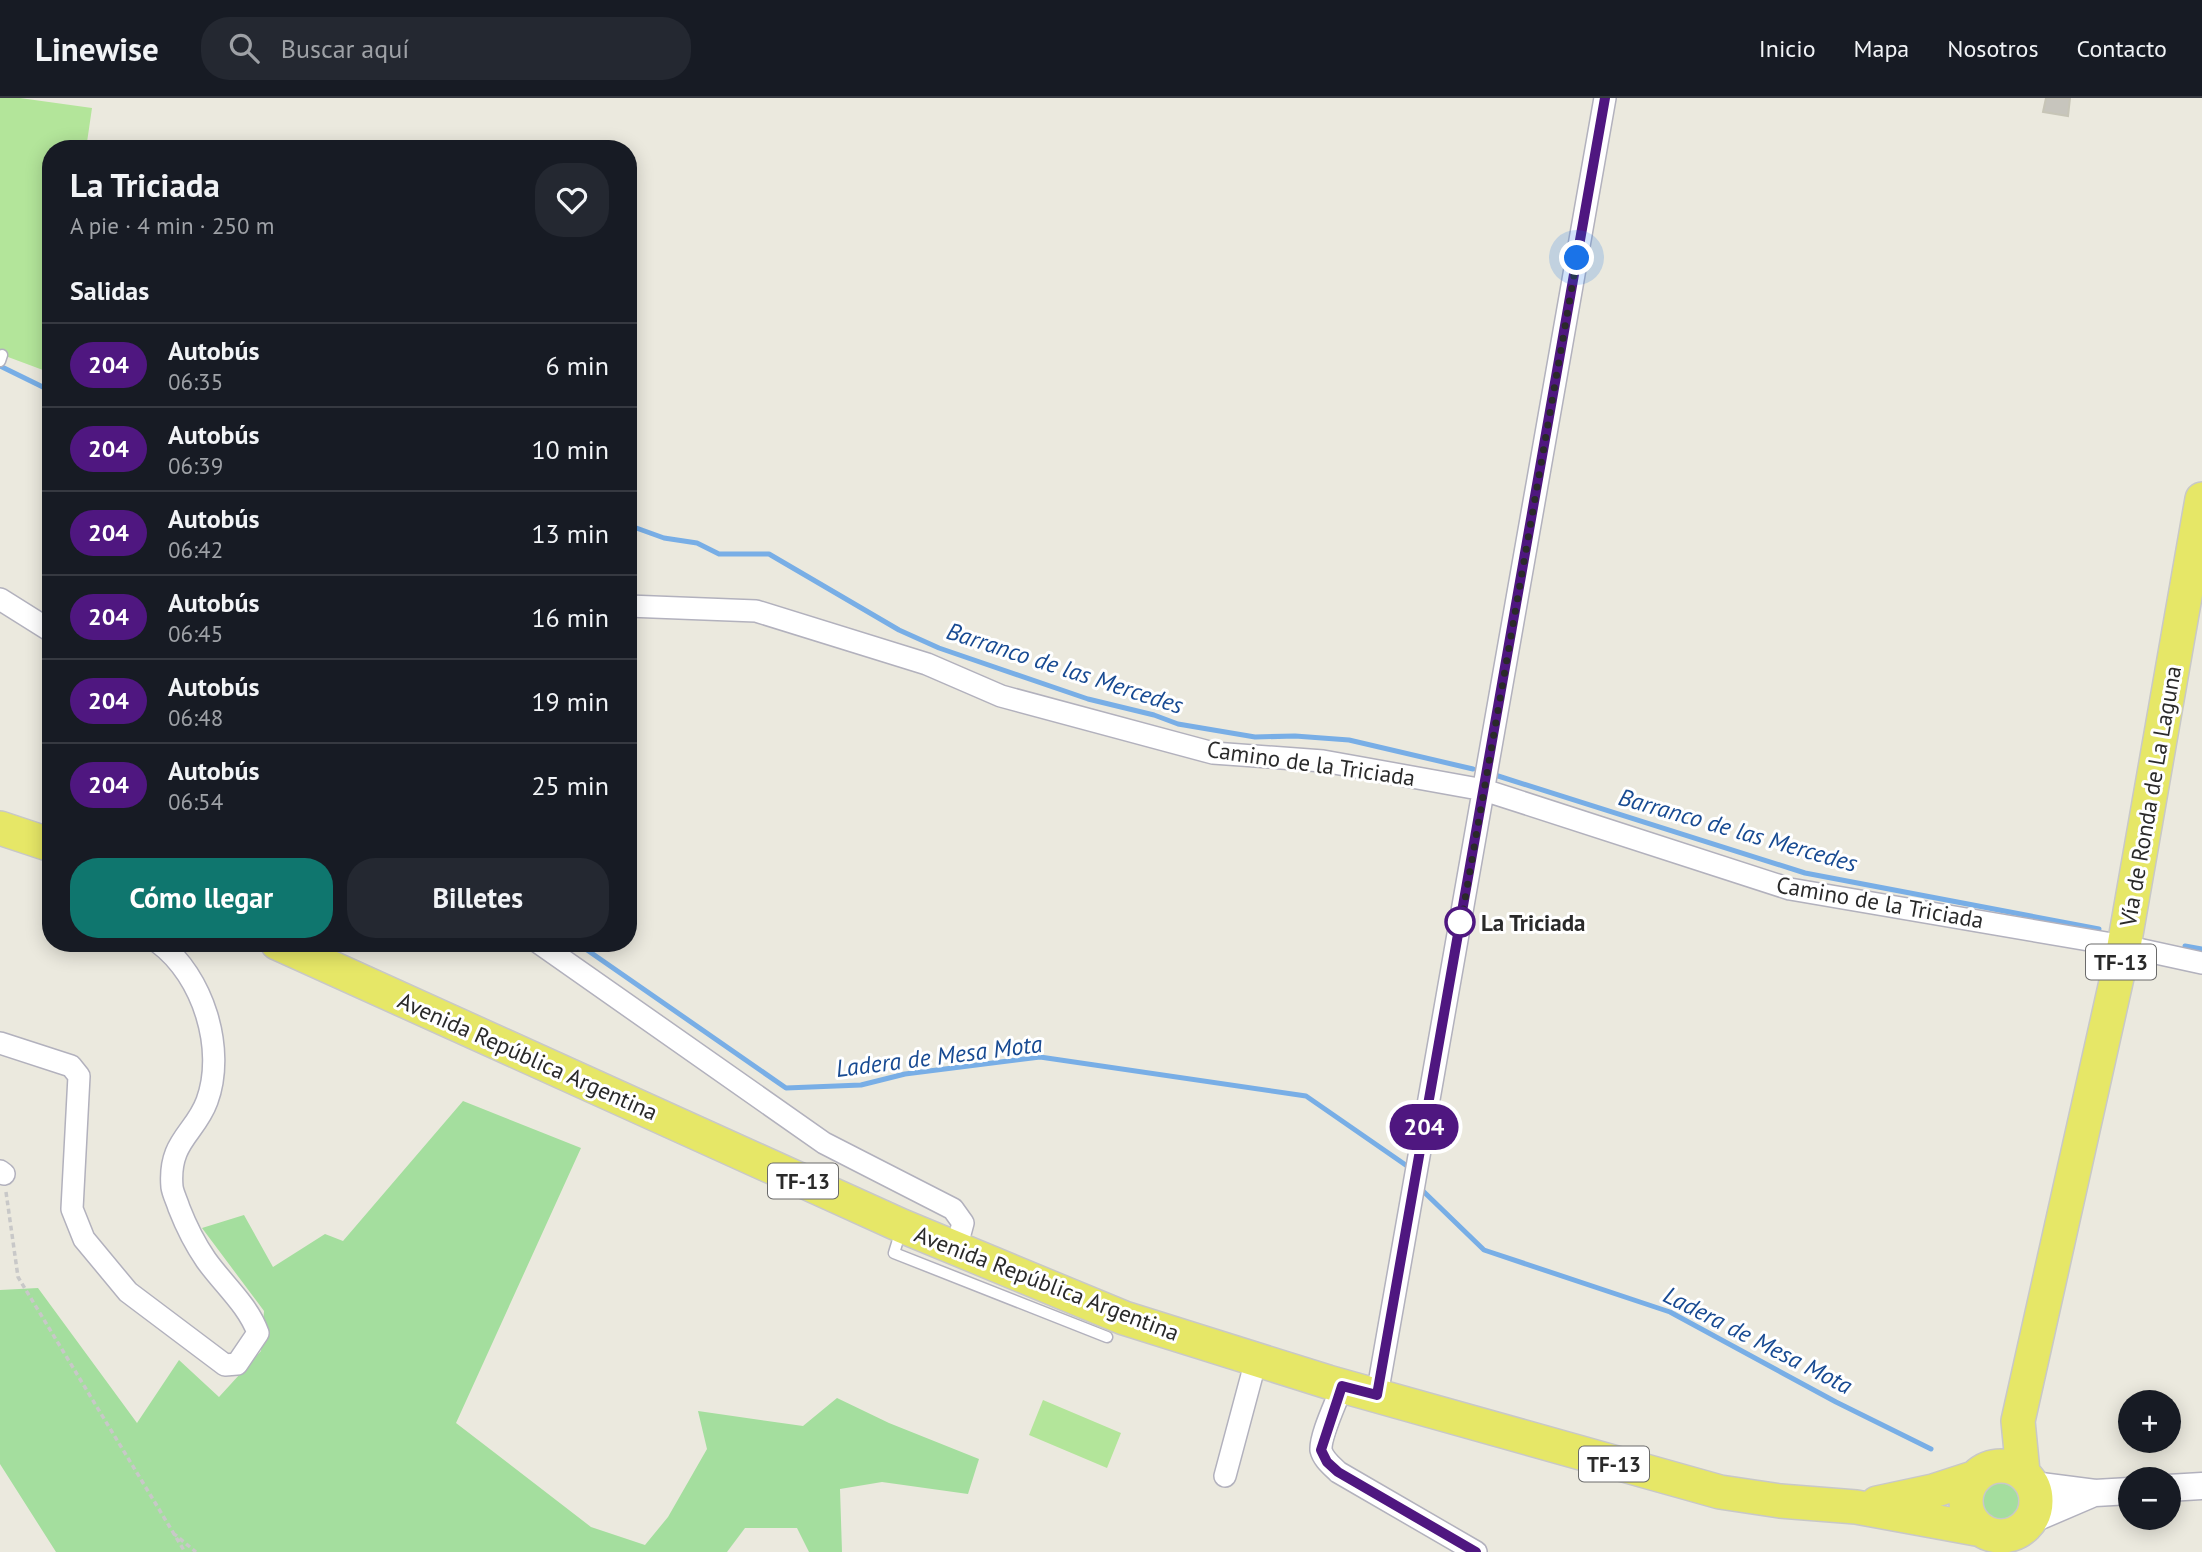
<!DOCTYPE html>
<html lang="es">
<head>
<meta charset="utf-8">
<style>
  :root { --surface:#171b24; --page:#242831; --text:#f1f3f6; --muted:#9ea1a6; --line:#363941; --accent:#0f766e }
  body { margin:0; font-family:"PT Sans",sans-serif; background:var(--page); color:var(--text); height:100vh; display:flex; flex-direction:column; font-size:26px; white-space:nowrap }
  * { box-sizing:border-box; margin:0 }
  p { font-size:23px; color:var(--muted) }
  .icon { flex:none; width:38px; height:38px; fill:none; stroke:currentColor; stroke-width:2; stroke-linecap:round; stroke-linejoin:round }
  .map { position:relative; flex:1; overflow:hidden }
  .sheet { position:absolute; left:42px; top:42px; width:595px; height:812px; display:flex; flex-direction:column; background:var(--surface); border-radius:28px; box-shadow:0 4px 18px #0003 }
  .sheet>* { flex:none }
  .badge { padding:0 14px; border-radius:23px; font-size:24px; line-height:46px }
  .buttons { position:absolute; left:2118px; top:1292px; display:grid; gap:14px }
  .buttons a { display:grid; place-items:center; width:63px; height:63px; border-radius:50%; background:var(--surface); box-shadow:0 4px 18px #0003; font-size:35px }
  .you { position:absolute; width:35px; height:35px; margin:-18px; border:5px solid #fff; border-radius:50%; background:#1a73e8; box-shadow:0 0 0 10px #1a73e833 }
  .map>.badge { position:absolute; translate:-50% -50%; box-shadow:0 0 0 4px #fff }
  h2 { padding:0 28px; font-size:26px; line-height:63px }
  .round { display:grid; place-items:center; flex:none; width:74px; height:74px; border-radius:28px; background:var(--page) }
  .head { display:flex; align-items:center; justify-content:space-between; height:119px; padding:0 28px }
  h1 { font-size:33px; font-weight:600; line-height:52px }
  .action { display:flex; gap:14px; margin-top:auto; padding:14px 28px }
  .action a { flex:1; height:80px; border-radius:28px; background:var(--accent); color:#fff; font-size:28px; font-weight:600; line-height:80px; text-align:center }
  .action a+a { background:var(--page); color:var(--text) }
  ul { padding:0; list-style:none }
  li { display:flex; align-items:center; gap:21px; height:84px; padding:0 28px; border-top:2px solid var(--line) }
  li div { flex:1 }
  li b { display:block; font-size:26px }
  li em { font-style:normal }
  li .badge { min-width:77px; font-weight:700; text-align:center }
  header { display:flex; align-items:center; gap:42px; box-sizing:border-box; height:98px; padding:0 35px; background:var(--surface); border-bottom:2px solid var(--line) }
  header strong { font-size:33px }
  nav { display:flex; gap:38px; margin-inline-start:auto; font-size:24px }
  .search { width:490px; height:63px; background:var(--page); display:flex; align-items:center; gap:18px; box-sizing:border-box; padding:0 24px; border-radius:28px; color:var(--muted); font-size:26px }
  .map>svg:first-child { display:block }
  .green { fill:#a4de9e }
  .pitch { fill:#b3e59a }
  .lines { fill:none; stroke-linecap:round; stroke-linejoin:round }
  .stream { stroke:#78aee6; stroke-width:5 }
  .building { fill:#c7c5bd; stroke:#c7c5b7; stroke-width:2 }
  .service-casing { stroke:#b2b1bd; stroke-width:13 }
  .minor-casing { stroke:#b2b1bd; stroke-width:24 }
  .tertiary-casing { stroke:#b2b1bd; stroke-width:29 }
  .primary-casing { stroke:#c8c8c8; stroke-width:36 }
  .path { stroke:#c8c8c8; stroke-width:3.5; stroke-dasharray:5 3.5; stroke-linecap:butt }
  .service { stroke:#fff; stroke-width:10 }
  .minor { stroke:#fff; stroke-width:21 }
  .tertiary { stroke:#fff; stroke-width:26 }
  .primary { stroke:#e6e767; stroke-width:33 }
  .line-casing { stroke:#fff; stroke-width:16 }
  .line { stroke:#4f1780; stroke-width:10 }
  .walk { stroke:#2a2a2a; stroke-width:7; stroke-dasharray:0 12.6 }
  .stop-dot { fill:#fff; stroke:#4f1780; stroke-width:3.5 }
  .labels { text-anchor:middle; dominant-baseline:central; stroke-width:6; stroke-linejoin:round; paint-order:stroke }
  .shield { fill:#fff; stroke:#6a6a6a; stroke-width:2 }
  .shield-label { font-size:21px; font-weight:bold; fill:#2a2a2a }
  .street-label { font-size:23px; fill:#2a2a2a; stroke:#fff }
  .stop-label { font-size:23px; font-weight:bold; fill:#2a2a2a; stroke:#fff; text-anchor:start }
  .water-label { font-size:24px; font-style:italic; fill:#174a92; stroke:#fff }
</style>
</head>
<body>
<header>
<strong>Linewise</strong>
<div class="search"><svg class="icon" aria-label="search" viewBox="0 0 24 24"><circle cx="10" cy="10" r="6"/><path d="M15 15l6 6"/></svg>Buscar aquí</div>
<nav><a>Inicio</a><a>Mapa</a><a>Nosotros</a><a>Contacto</a></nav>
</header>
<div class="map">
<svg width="2202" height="1454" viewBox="0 0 2202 1454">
  <rect width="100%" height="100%" fill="#ebe9de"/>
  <path class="green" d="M 463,1003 L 581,1050 L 456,1325 L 591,1429 L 645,1447 L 668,1419 L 707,1351 L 698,1313 L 803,1328 L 837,1300 L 889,1325 L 979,1361 L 968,1396 L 882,1384 L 840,1391 L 842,1454 L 809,1454 L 797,1430 L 745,1430 L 727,1454 L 56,1454 L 0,1366 L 0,1192 L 38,1190 L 137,1325 L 179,1262 L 219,1299 L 261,1253 L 264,1213 L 202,1130 L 244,1117 L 273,1169 L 325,1136 L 343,1143 Z
    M1977 1403a22 22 0 1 1 44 0a22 22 0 1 1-44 0Z"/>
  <path class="pitch" d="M 0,0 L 20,0 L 92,10 L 86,51 L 51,51 L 51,275 L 0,256 Z
    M 1043,1302 L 1121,1335 L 1107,1370 L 1029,1337 Z"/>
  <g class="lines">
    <path class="stream" d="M 0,268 L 51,293
      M 628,427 L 664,440 L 697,445 L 719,456 L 769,456 L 899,532 L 939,550 L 1088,601 L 1154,617 L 1178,626 L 1255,639 L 1295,638 L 1349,642 L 1473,671
      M 1495,677 L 1805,775 L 2099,831
      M 577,845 L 786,990 L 861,987 L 905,976 L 1040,959 L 1306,998 L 1410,1070
      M 2185,848 L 2202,851
      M 1423,1093 L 1484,1152 L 1670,1214 L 1836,1304 L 1931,1351"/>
  </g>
  <path class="building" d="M 2046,0 L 2070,0 L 2068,18 L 2043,14 Z"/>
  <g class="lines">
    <g class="service-casing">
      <path id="service" d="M 0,263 L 2,257
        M 901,1132 L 894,1155 L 1107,1239"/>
    </g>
    <g class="minor-casing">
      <path id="minor" d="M 0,501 L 51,533
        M 628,508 L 756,513 L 927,566 L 1001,598 L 1213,655 L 1323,663 L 1484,692 L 1790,791 L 2124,848 L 2202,865
        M 539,845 L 824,1045 L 953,1111 L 963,1125 L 956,1151
        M 0,945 L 71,968 L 79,978 L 72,1111 L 84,1141 L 128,1194 L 225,1267 L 237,1266 L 258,1235 C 248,1207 223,1186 206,1162 C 195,1146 186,1128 179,1110 C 177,1103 173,1096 172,1089 C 168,1043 195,1036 207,1003 C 226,951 203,878 159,845
        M 0,1073 L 4,1076
        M 1342,1288 C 1337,1303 1320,1337 1321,1352 C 1323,1361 1332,1368 1338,1374 L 1476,1454
        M 1377,1297 L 1605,0
        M 1225,1378 L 1256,1262"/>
    </g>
    <g class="tertiary-casing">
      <path id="tertiary" d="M 2033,1387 L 2095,1395 L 2130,1393
        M 2168,1390 L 2202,1388
        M 2031,1422 L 2094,1395"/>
    </g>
    <g class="primary-casing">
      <path id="primary" d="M 0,730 L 51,747
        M 277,845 L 902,1128 L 1124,1220 L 1328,1284 L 1720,1394 L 1780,1403 L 1856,1409 L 1982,1432
        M1966 1403a35 35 0 1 1 70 0a35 35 0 1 1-70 0Z
        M 2023,1374 L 2018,1323 L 2124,848 L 2202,401
        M 1877,1405 L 1933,1393 L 1973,1380"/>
    </g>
    <path class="path" d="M 6,1094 L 18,1179 L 185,1454
      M 173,1435 L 196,1454"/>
    <use href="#service" class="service"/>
    <use href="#minor" class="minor"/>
    <use href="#tertiary" class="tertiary"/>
    <use href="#primary" class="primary"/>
  </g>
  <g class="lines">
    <g class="line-casing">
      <path id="line" d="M 1476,1454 L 1338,1374 L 1327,1364 L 1321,1352 L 1342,1288 L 1377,1297 L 1605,0"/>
    </g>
    <use href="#line" class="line"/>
    <path class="walk" d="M 1460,824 L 1460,830 L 1577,160"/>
  </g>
  <circle class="stop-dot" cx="1460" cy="824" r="14"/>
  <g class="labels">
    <g class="shield">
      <rect x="2086" y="846.5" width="70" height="35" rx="5"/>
      <rect x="768" y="1065.5" width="70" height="35" rx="5"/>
      <rect x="1579" y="1348.5" width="70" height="35" rx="5"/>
    </g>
    <g class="shield-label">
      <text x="2121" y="864">TF-13</text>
      <text x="803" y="1083">TF-13</text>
      <text x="1614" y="1366">TF-13</text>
    </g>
    <g class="street-label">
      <text transform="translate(1311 665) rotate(8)">Camino de la Triciada</text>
      <text transform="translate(2150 698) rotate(-80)">Vía de Ronda de La Laguna</text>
      <text transform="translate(1880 804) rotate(10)">Camino de la Triciada</text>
      <text transform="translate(528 958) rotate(24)">Avenida República Argentina</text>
      <text transform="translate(1047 1185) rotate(21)">Avenida República Argentina</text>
    </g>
    <g class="stop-label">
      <text x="1481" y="824">La Triciada</text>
    </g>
    <g class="water-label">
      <text transform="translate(1065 570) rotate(18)">Barranco de las Mercedes</text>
      <text transform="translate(1738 732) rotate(16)">Barranco de las Mercedes</text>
      <text transform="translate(939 958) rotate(-7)">Ladera de Mesa Mota</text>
      <text transform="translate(1758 1242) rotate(27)">Ladera de Mesa Mota</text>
    </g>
  </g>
</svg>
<div class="buttons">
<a>+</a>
<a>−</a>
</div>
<div class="you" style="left:1577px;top:160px"></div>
<b class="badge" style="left:1424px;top:1029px;background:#4f1780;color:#fff">204</b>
<section class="sheet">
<div class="head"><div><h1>La Triciada</h1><p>A pie · 4 min · 250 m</p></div><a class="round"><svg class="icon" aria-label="heart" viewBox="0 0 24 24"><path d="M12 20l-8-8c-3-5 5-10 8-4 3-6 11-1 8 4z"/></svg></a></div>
<h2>Salidas</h2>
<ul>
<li><span class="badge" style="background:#4f1780;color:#fff">204</span><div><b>Autobús</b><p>06:35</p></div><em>6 min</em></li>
<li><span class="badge" style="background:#4f1780;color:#fff">204</span><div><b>Autobús</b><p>06:39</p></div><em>10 min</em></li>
<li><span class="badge" style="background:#4f1780;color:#fff">204</span><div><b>Autobús</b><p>06:42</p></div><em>13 min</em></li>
<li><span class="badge" style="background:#4f1780;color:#fff">204</span><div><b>Autobús</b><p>06:45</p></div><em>16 min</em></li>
<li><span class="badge" style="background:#4f1780;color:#fff">204</span><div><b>Autobús</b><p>06:48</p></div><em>19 min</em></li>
<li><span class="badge" style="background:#4f1780;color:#fff">204</span><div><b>Autobús</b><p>06:54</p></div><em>25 min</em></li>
</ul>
<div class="action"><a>Cómo llegar</a><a>Billetes</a></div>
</section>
</div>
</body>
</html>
